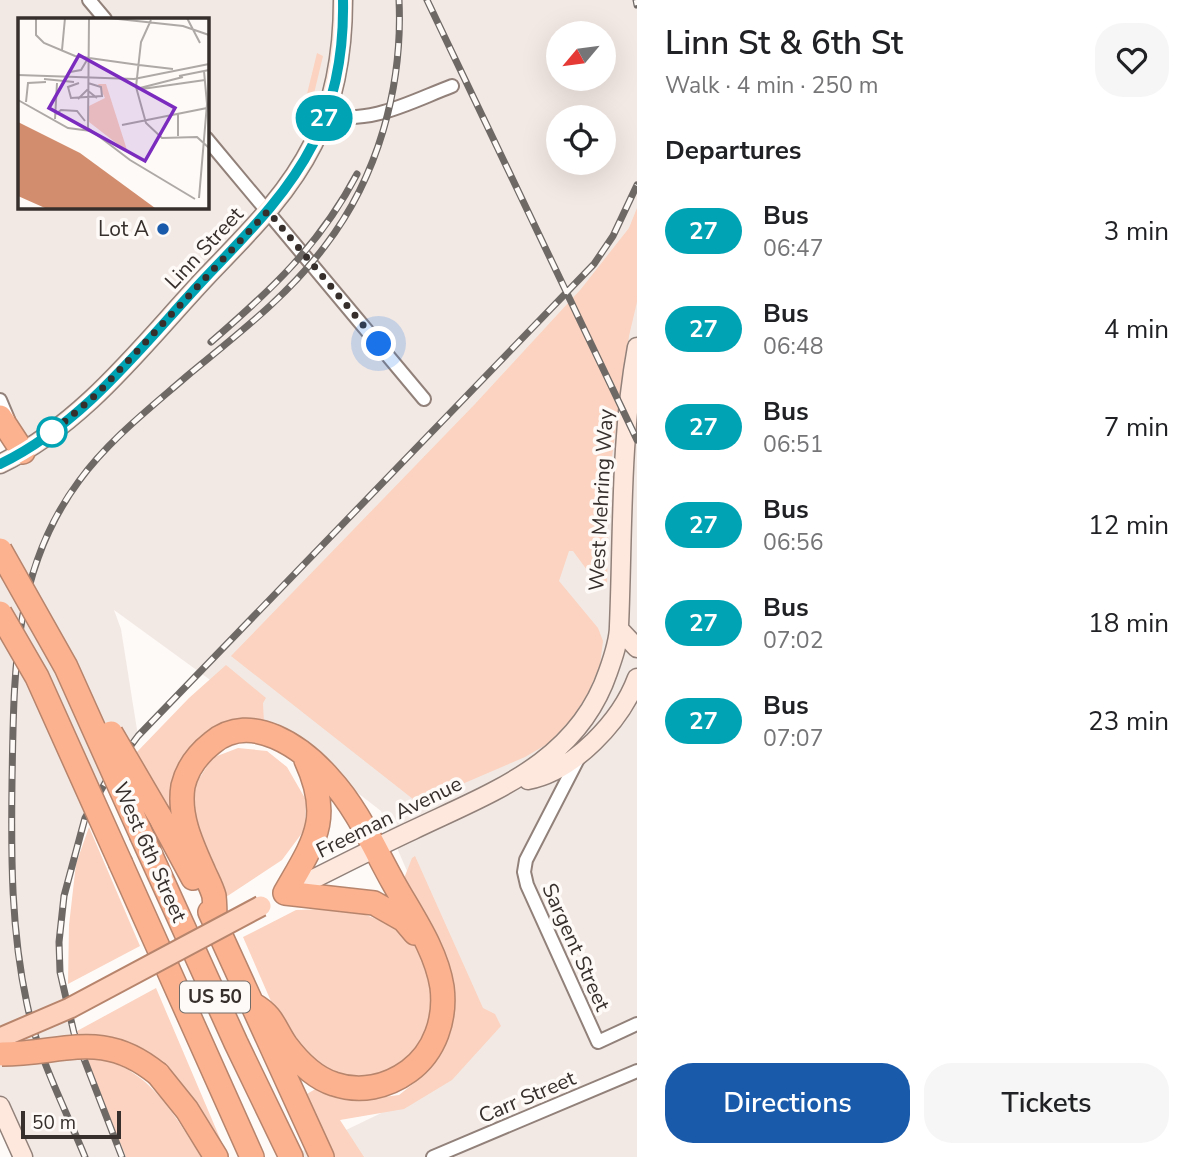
<!DOCTYPE html>
<html lang="en">
<head>
<meta charset="utf-8">
<style>
  :root { --surface:#fff; --page:#f6f6f6; --text:#202124; --muted:#757577; --accent:#195aab }
  body { margin:0; font-family:"Nunito Sans",sans-serif; background:var(--page); color:var(--text); height:100vh; display:flex; flex-direction:column; font-size:26px; white-space:nowrap }
  * { box-sizing:border-box; margin:0 }
  p { font-size:23px; color:var(--muted) }
  .icon { flex:none; width:38px; height:38px; fill:none; stroke:currentColor; stroke-width:2; stroke-linecap:round; stroke-linejoin:round }
  .map { position:relative; flex:1; overflow:hidden }
  .drawer { display:flex; flex-direction:column; background:var(--surface); width:560px }
  .drawer>* { flex:none }
  .badge { padding:0 14px; border-radius:23px; font-size:24px; line-height:46px }
  .needle { width:46px; rotate:241deg }
  .controls { position:absolute; left:546px; top:21px; display:grid; gap:14px }
  .controls a { display:grid; place-items:center; width:70px; height:70px; border-radius:50%; background:var(--surface); box-shadow:0 7px 28px #0002; font-size:35px }
  .scale { position:absolute; left:21px; bottom:18px; width:100px; box-sizing:border-box; padding-left:7px; border:4px solid #362f2c; border-top:0; font-size:19px; line-height:24px; white-space:nowrap; color:#362f2c; -webkit-text-stroke:5px #fefaf8; paint-order:stroke }
  .you { position:absolute; width:35px; height:35px; margin:-18px; border:5px solid #fff; border-radius:50%; background:#1a73e8; box-shadow:0 0 0 10px #1a73e833 }
  .map>.badge { position:absolute; translate:-50% -50%; box-shadow:0 0 0 4px #fff }
  h2 { padding:0 28px; font-size:26px; line-height:63px }
  .round { display:grid; place-items:center; flex:none; width:74px; height:74px; border-radius:28px; background:var(--page) }
  .summary { display:flex; align-items:center; justify-content:space-between; height:119px; padding:0 28px }
  h1 { font-size:33px; font-weight:600; line-height:52px }
  .primary-button { display:flex; gap:14px; margin-top:auto; padding:14px 28px }
  .primary-button a { flex:1; height:80px; border-radius:28px; background:var(--accent); color:#fff; font-size:28px; font-weight:600; line-height:80px; text-align:center }
  .primary-button a+a { background:var(--page); color:var(--text) }
  ul { padding:0; list-style:none }
  li { display:flex; align-items:center; gap:21px; height:98px; padding:0 28px }
  li div { flex:1 }
  li b { display:block; font-size:26px }
  li em { font-style:normal }
  li .badge { min-width:77px; font-weight:700; text-align:center }
  main { display:flex; flex:1; min-height:0 }
  .map>svg:first-child { display:block }
  .built { fill:#f3e9e4; fill-rule:evenodd }
  .green { fill:#fbd3c0 }
  .lines { fill:none; stroke-linecap:round; stroke-linejoin:round }
  .street-casing { stroke:#91817a; stroke-width:16 }
  .secondary-casing { stroke:#91817a; stroke-width:21 }
  .highway-casing { stroke:#b7846c; stroke-width:26 }
  .street { stroke:#fff; stroke-width:12 }
  .secondary { stroke:#fee8dd; stroke-width:18 }
  .highway { stroke:#fcb28f; stroke-width:23 }
  .rail-casing { stroke:#6f6966; stroke-width:7 }
  .rail { stroke:#fefaf8; stroke-width:4.5; stroke-dasharray:13; stroke-linecap:butt }
  .primary-bridge-casing { stroke:#b7846c; stroke-width:23; stroke-linecap:butt }
  .highway-bridge-casing { stroke:#b7846c; stroke-width:26; stroke-linecap:butt }
  .primary-bridge { stroke:#fdd1bc; stroke-width:19 }
  .highway-bridge { stroke:#fcb28f; stroke-width:23 }
  .line-casing { stroke:#fff; stroke-width:16 }
  .line { stroke:#00a3b4; stroke-width:10 }
  .walk { stroke:#362f2c; stroke-width:7; stroke-dasharray:0 12.6 }
  .poi-dot { fill:#195aab; stroke:#fefaf8; stroke-width:2.5 }
  .stop-dot { fill:#fff; stroke:#00a3b4; stroke-width:3.5 }
  .labels { text-anchor:middle; dominant-baseline:central; stroke-width:7; stroke-linejoin:round; paint-order:stroke }
  .shield { fill:#fefaf8; stroke:#726c69; stroke-width:2 }
  .shield-label { font-size:19px; font-weight:bold; fill:#362f2c }
  .poi-label { font-size:21px; fill:#362f2c; stroke:#fefaf8; text-anchor:end }
  .street-label { font-size:21px; fill:#362f2c; stroke:#fefaf8 }
  .inset-road { fill:none; stroke:#aea9a6; stroke-width:2 }
  .view { fill:#7b2cbf; fill-opacity:0.15; stroke:#7b2cbf; stroke-width:3.5 }
  .inset-edge { fill:none; stroke:#362f2c; stroke-width:3.5 }
</style>
</head>
<body>
<main>
<div class="map">
<svg width="637" height="1157" viewBox="0 0 637 1157">
  <rect width="100%" height="100%" fill="#fefaf8"/>
  <path class="built" d="M 0,0 L 637,0 L 637,1157 L 290,1157 L 402,1103 L 471,1019 L 381,811 L 235,698 L 114,610 L 121,629 L 138,736 L 112,771 L 85,818 L 64,896 L 59,942 L 60,972 L 74,1033 L 122,1157 L 23,1157 L 0,1106 L 0,464 L 23,451 L 0,400 ZM 19,19 L 206,19 L 206,206 L 19,206 ZM 558,33 L 604,33 L 604,79 L 558,79 ZM 558,117 L 604,117 L 604,163 L 558,163 Z"/>
  <path class="green" d="M 317,53 L 323,56 L 312,102 L 305,102 Z
    M 637,208 L 637,302 L 629,336 L 609,478 L 607,585 L 598,585 L 573,551 L 569,551 L 559,581 L 598,628 L 603,641 L 600,665 L 588,693 L 573,717 L 549,743 L 525,757 L 418,803 L 231,656 L 475,404 L 581,289 L 629,228 Z
    M 226,665 L 266,698 L 263,703 L 264,724 L 214,732 L 177,828 L 134,755 L 189,698 Z
    M 238,748 L 267,751 L 287,767 L 306,800 L 305,829 L 282,860 L 226,897 L 204,854 L 190,811 L 196,784 L 212,758 Z
    M 89,827 L 140,946 L 68,984 L 69,925 L 76,864 Z
    M 415,856 L 483,1008 L 495,1014 L 501,1026 L 452,1080 L 404,1109 L 340,1120 L 364,1157 L 332,1157 L 302,1097 L 317,1088 L 337,1098 L 369,1099 L 399,1095 L 428,1072 L 449,1033 L 453,993 L 403,881 L 412,858 Z
    M 323,909 L 351,909 L 396,927 L 415,946 L 426,966 L 436,1008 L 432,1029 L 397,1074 L 347,1081 L 302,1055 L 270,999 L 243,937 L 296,910 Z
    M 156,988 L 228,1157 L 223,1157 C 204,1129 167,1060 137,1047 C 118,1039 98,1038 78,1038 L 77,1031 Z
    M 85,1057 C 146,1061 172,1112 202,1157 L 126,1157 Z"/>
  <g class="lines">
    <g class="street-casing">
      <path id="street" d="M 89,0 L 105,19
        M 326,114 C 369,126 412,101 452,86
        M 206,138 L 424,399
        M 0,400 L 8,419
        M 579,757 L 526,860 L 524,872 L 527,885 L 598,1042 L 637,1024
        M 433,1157 L 637,1071"/>
    </g>
    <g class="secondary-casing">
      <path id="secondary" d="M 0,464 C 85,423 144,343 207,276 C 246,235 287,196 313,144 C 336,99 343,50 343,0
        M 619,629 L 637,648
        M 528,780 C 574,771 621,721 637,678
        M 285,893 C 328,872 370,850 413,830 C 492,792 577,763 608,672 C 613,658 619,641 619,626 C 623,533 620,439 637,347
        M 0,1106 L 23,1157"/>
    </g>
    <g class="highway-casing">
      <path id="highway" d="M 0,417 L 23,452
        M 306,760 C 333,819 314,842 285,893 L 374,903 L 404,920 L 415,933
        M 159,815 L 193,878
        M 142,836 L 236,1043 L 291,1157
        M 121,864 L 252,1157
        M 210,912 L 322,1157
        M 215,923 C 215,914 215,905 214,896 C 212,888 207,879 204,872 C 192,845 178,816 183,786 C 187,769 198,754 212,743 C 251,710 303,748 330,779 C 357,808 374,848 393,882 C 412,916 436,949 442,987 C 446,1019 435,1052 409,1071 C 387,1087 360,1093 334,1084 C 315,1078 298,1061 286,1045 C 274,1027 273,1016 254,1005
        M 158,1074 L 187,1110 L 216,1157"/>
    </g>
    <use href="#street" class="street"/>
    <use href="#secondary" class="secondary"/>
    <use href="#highway" class="highway"/>
    <g class="rail-casing">
      <path id="rail" d="M 427,0 L 637,440
        M 636,0 L 637,5
        M 211,342 C 271,290 319,246 357,174
        M 85,1157 C 65,1108 38,1057 27,1004 C 11,930 11,857 12,782 C 14,675 12,571 79,481 C 109,440 149,409 187,376 C 235,336 287,297 325,246 C 378,177 403,87 399,0
        M 122,1157 L 74,1033 L 60,972 L 59,942 L 64,896 L 85,818 L 112,771 L 138,736 L 594,264 L 613,236 L 637,185"/>
    </g>
    <use href="#rail" class="rail"/>
    <g class="primary-bridge-casing">
      <path id="primary-bridge" d="M 0,1038 L 70,1008 L 261,906"/>
    </g>
    <g class="highway-bridge-casing">
      <path id="highway-bridge" d="M 0,550 L 66,667 L 142,836
        M 0,613 L 37,677 L 121,864
        M 111,733 L 159,815
        M 2,1054 C 64,1054 102,1028 158,1074"/>
    </g>
    <use href="#primary-bridge" class="primary-bridge"/>
    <use href="#highway-bridge" class="highway-bridge"/>
  </g>
  <g class="lines">
    <g class="line-casing">
      <path id="line" d="M 0,464 C 85,423 144,343 207,276 C 246,235 287,195 313,144 C 336,99 344,50 343,0"/>
    </g>
    <use href="#line" class="line"/>
    <path class="walk" d="M 52,432 L 49,435 L 98,393 L 268,211 L 379,344"/>
  </g>
  <circle class="poi-dot" cx="163" cy="229" r="7"/>
  <circle class="stop-dot" cx="52" cy="432" r="14"/>
  <g class="labels">
    <rect class="shield" x="180" y="981.5" width="70" height="31" rx="5"/>
    <g class="shield-label">
      <text x="215" y="997">US 50</text>
    </g>
    <g class="poi-label">
      <text x="149" y="229">Lot A</text>
    </g>
    <g class="street-label">
      <text transform="translate(204 248) rotate(-47)">Linn Street</text>
      <text transform="translate(601 500) rotate(-87)">West Mehring Way</text>
      <text transform="translate(389 817) rotate(-26)">Freeman Avenue</text>
      <text transform="translate(150 852) rotate(66)">West 6th Street</text>
      <text transform="translate(576 947) rotate(66)">Sargent Street</text>
      <text transform="translate(527 1097) rotate(-23)">Carr Street</text>
    </g>
  </g>
  <g transform="translate(18 18)">
    <rect width="191" height="191" fill="#fefaf8"/>
    <path d="M 80,66 L 88,66 L 109,132 L 124,145 L 71,104 L 71,88 L 87,80 Z" fill="#fbd3c0"/>
    <path d="M 0,104 L 62,135 L 137,190 L 27,190 L 0,178 Z" fill="#d18d6d"/>
    <path class="inset-road" d="M 18,0 L 18,17 L 26,25 L 57,38 L 121,47M 71,0 L 70,110 L 112,142 L 177,181M 91,0 L 165,8 L 191,17M 169,0 L 182,25M 133,2 L 123,24 L 118,69 L 128,105 L 144,120 L 179,119 L 191,130M 44,32 L 47,0M 121,47 L 155,51M 52,54 L 63,52 L 69,42M 0,57 L 116,61 L 191,46M 161,58 L 191,52M 26,61 L 56,64M 61,65 L 50,69 L 53,80 L 84,78 L 83,69 L 70,65M 118,71 L 165,59M 124,71 L 187,62M 60,81 L 69,72 L 79,80M 0,82 L 50,110 L 73,113M 8,84 L 10,65 L 28,64M 38,96 L 43,92 L 59,93 L 67,103M 37,101 L 39,65M 104,107 L 189,90M 160,118 L 160,96M 181,180 L 189,86 L 186,53"/>
    <path class="view" d="M 61,37 L 157,90 L 127,143 L 31,90 Z"/>
    <rect width="191" height="191" class="inset-edge"/>
  </g>
</svg>
<div class="controls">
<a><svg class="needle" viewBox="-14 -14 28 28"><path d="M0-13l5 13h-10z" fill="#e53935"/><path d="M0 13l5-13h-10z" fill="#757577"/></svg></a>
<a><svg class="icon" aria-label="locate" viewBox="0 0 24 24"><circle cx="12" cy="12" r="6"/><path d="M12 2v4M12 18v4M2 12h4M18 12h4"/></svg></a>
</div>
<div class="scale">50 m</div>
<div class="you" style="left:379px;top:344px"></div>
<b class="badge" style="left:324px;top:118px;background:#00a3b4;color:#fff">27</b>
</div>
<section class="drawer">
<div class="summary"><div><h1>Linn St &amp; 6th St</h1><p>Walk · 4 min · 250 m</p></div><a class="round"><svg class="icon" aria-label="heart" viewBox="0 0 24 24"><path d="M12 20l-8-8c-3-5 5-10 8-4 3-6 11-1 8 4z"/></svg></a></div>
<h2>Departures</h2>
<ul>
<li><span class="badge" style="background:#00a3b4;color:#fff">27</span><div><b>Bus</b><p>06:47</p></div><em>3 min</em></li>
<li><span class="badge" style="background:#00a3b4;color:#fff">27</span><div><b>Bus</b><p>06:48</p></div><em>4 min</em></li>
<li><span class="badge" style="background:#00a3b4;color:#fff">27</span><div><b>Bus</b><p>06:51</p></div><em>7 min</em></li>
<li><span class="badge" style="background:#00a3b4;color:#fff">27</span><div><b>Bus</b><p>06:56</p></div><em>12 min</em></li>
<li><span class="badge" style="background:#00a3b4;color:#fff">27</span><div><b>Bus</b><p>07:02</p></div><em>18 min</em></li>
<li><span class="badge" style="background:#00a3b4;color:#fff">27</span><div><b>Bus</b><p>07:07</p></div><em>23 min</em></li>
</ul>
<div class="primary-button"><a>Directions</a><a>Tickets</a></div>
</section>
</main>
</body>
</html>
